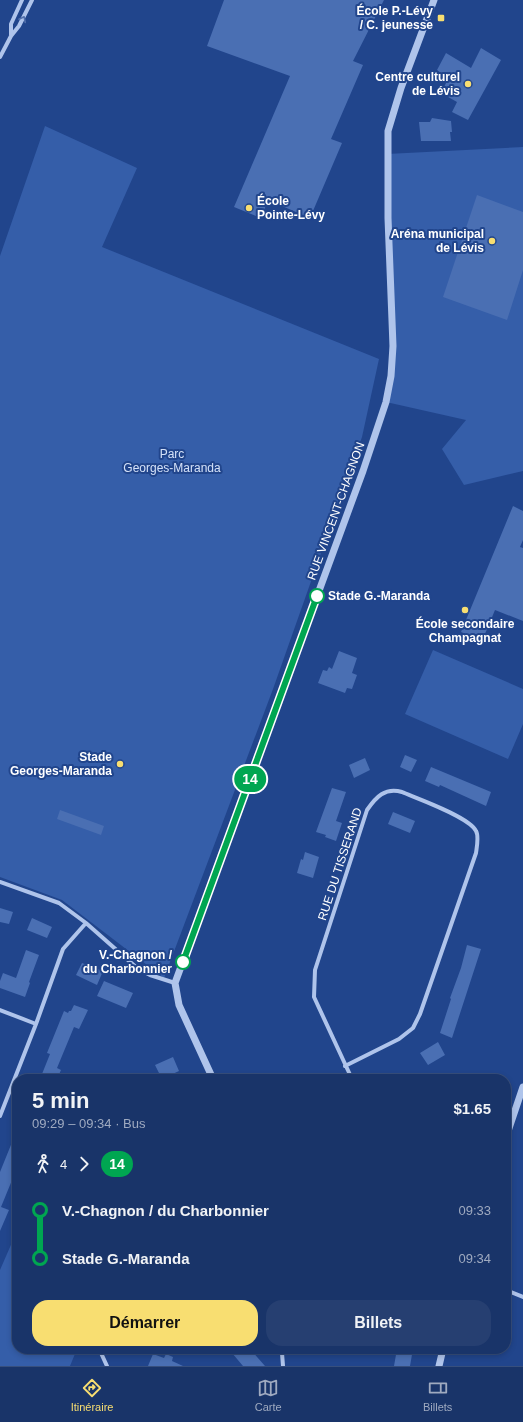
<!DOCTYPE html>
<html lang="fr">
<head>
<meta charset="utf-8">
<style>
  :root { --surface:#193469; --page:#263f71; --text:#f1f3f6; --muted:#9faac0; --line:#374f7d; --accent:#f8de71 }
  body { margin:0; font-family:Helvetica,sans-serif; background:var(--page); color:var(--text); height:100vh; display:flex; flex-direction:column; font-size:15px; white-space:nowrap }
  * { box-sizing:border-box; margin:0 }
  p { font-size:13px; color:var(--muted) }
  .icon { flex:none; width:22px; height:22px; fill:none; stroke:currentColor; stroke-width:2; stroke-linecap:round; stroke-linejoin:round }
  .map { position:relative; flex:1; overflow:hidden }
  .side { position:absolute; left:12px; top:1074px; width:499px; height:280px; display:flex; flex-direction:column; background:var(--surface); border-radius:16px; box-shadow:0 2px 6px #0003,0 0 0 1px var(--line) }
  .side>* { flex:none }
  .badge { padding:0 8px; border-radius:13px; font-size:14px; line-height:26px }
  .map>.badge { position:absolute; translate:-50% -50%; box-shadow:0 0 0 2px #fff }
  .legs { display:flex; align-items:center; gap:6px; height:44px; padding:0 20px; font-size:13px }
  .legs p { margin-inline-start:auto }
  .head { display:flex; align-items:center; justify-content:space-between; height:68px; padding:0 20px }
  h1 { font-size:22px; font-weight:700; line-height:30px }
  .button { display:flex; gap:8px; margin-top:auto; padding:8px 20px }
  .button a { flex:1; height:46px; border-radius:16px; background:var(--accent); color:#111; font-size:16px; font-weight:700; line-height:46px; text-align:center }
  .button a+a { background:var(--page); color:var(--text) }
  ul { padding:0 20px; list-style:none }
  li { display:flex; align-items:center; gap:14px; height:48px; font-size:15px }
  li i { display:grid; place-items:center; width:6px; height:100%; margin:0 5px; background:currentColor }
  li i::after { content:''; width:10px; height:10px; margin:-5px; border:3px solid; border-radius:50%; background:var(--surface) }
  li p { margin-inline-start:auto }
  li:first-child i { background:linear-gradient(#0000 50%,currentColor 0) }
  li:last-child i { background:linear-gradient(currentColor 50%,#0000 0) }
  .menu { display:flex; justify-content:space-around; align-items:center; height:56px; border-top:1px solid var(--line); background:var(--surface); font-size:11px; color:var(--muted) }
  .menu a { display:grid; justify-items:center; gap:2px }
  .menu .current { color:var(--accent) }
  .map>svg:first-child { display:block }
  .green { fill:#355ea9 }
  .building { fill:#4a6fb3 }
  .lines { fill:none; stroke-linecap:round; stroke-linejoin:round }
  .minor { stroke:#afc4eb; stroke-width:4 }
  .tertiary { stroke:#afc4eb; stroke-width:7 }
  .oneway { stroke:#5371ad }
  .line-1-casing { stroke:#fff; stroke-width:9 }
  .line-1 { stroke:#00a651; stroke-width:6 }
  .poi-dot { fill:#f8de71; stroke:#21458c; stroke-width:1.5 }
  .stop-1-dot { fill:#fff; stroke:#00a651; stroke-width:2 }
  .labels { text-anchor:middle; dominant-baseline:central; stroke-width:4; stroke-linejoin:round; paint-order:stroke }
  .poi-label { font-size:12px; font-weight:bold; fill:#fff; stroke:#21458c; text-anchor:end }
  .park-label { font-size:12px; fill:#d4e1f8; stroke:#21458c }
  .street-label { font-size:12px; fill:#fff; stroke:#21458c }
  .stop-label { font-size:12px; font-weight:bold; fill:#fff; stroke:#21458c; text-anchor:start }
</style>
</head>
<body>
<div class="map">
<svg width="523" height="1366" viewBox="0 0 523 1366">
  <rect width="100%" height="100%" fill="#21458c"/>
  <path class="green" d="M 45,126 L 137,168 L 102,247 L 379,359 L 362,437 L 273,689 L 164,978 L 62,900 L 0,877 L 0,256 Z
    M 523,147 L 523,471 L 464,485 L 442,449 L 466,420 L 386,402 L 390,382 L 387,154 Z
    M 433,650 L 523,689 L 523,724 L 508,759 L 405,714 Z
    M 17,1231 L 17,1349 L 77,1349 L 70,1366 L 0,1366 L 0,1270 Z"/>
  <path class="building" d="M 224,0 L 384,0 L 353,61 L 363,65 L 331,139 L 342,143 L 310,218 L 268,200 L 261,218 L 234,207 L 290,76 L 207,46 Z
    M 481,48 L 501,60 L 468,120 L 452,112 L 457,102 L 441,93 L 448,79 L 437,70 L 446,53 L 471,68 Z
    M 432,118 L 451,121 L 452,132 L 450,132 L 451,141 L 421,141 L 419,122 L 430,122 Z
    M 477,195 L 523,212 L 523,270 L 507,320 L 443,297 Z
    M 513,506 L 523,511 L 523,540 L 520,547 L 523,548 L 523,621 L 495,610 L 482,641 L 461,632 Z
    M 339,651 L 357,658 L 352,673 L 357,675 L 352,689 L 347,688 L 345,693 L 318,683 L 323,670 L 327,671 L 329,667 L 332,669 Z
    M 405,755 L 417,760 L 411,772 L 400,767 Z
    M 365,758 L 370,770 L 354,778 L 349,765 Z
    M 431,767 L 491,792 L 486,806 L 440,785 L 439,787 L 425,781 Z
    M 332,788 L 346,792 L 336,821 L 342,823 L 336,841 L 325,837 L 326,835 L 316,832 Z
    M 60,810 L 104,826 L 101,835 L 57,819 Z
    M 393,812 L 415,821 L 410,833 L 388,824 Z
    M 305,852 L 319,857 L 313,878 L 297,873 L 301,859 L 303,860 Z
    M 0,908 L 13,912 L 9,924 L 0,922 Z
    M 32,918 L 52,927 L 47,938 L 27,930 Z
    M 467,945 L 481,949 L 452,1038 L 440,1033 L 451,999 L 450,998 L 461,968 Z
    M 26,950 L 39,955 L 29,982 L 30,983 L 25,997 L 0,988 L 0,981 L 3,973 L 16,978 Z
    M 82,963 L 103,971 L 97,985 L 76,975 Z
    M 104,981 L 133,993 L 126,1008 L 97,996 Z
    M 74,1005 L 88,1010 L 79,1029 L 74,1027 L 57,1068 L 61,1070 L 57,1079 L 40,1079 L 50,1054 L 47,1053 L 64,1011 L 68,1013 L 69,1011 L 71,1011 Z
    M 438,1042 L 445,1055 L 428,1065 L 420,1053 Z
    M 173,1057 L 179,1071 L 162,1079 L 155,1065 Z
    M 17,1130 L 17,1168 L 1,1207 L 9,1210 L 0,1231 L 0,1172 Z
    M 237,1349 L 250,1349 L 265,1366 L 243,1366 L 232,1353 Z
    M 397,1349 L 413,1349 L 410,1366 L 394,1366 Z
    M 153,1354 L 164,1358 L 166,1354 L 173,1357 L 172,1361 L 183,1366 L 148,1366 Z"/>
  <g class="lines">
    <path class="minor" d="M 11,35 L 11,24 L 22,0
      M 0,57 L 11,36 L 19,26 L 32,0
      M 0,882 L 59,903 L 86,923 L 137,968 L 150,975 L 175,983
      M 0,1010 L 36,1024
      M 345,1066 L 399,1039 L 413,1028 L 420,1014 L 476,853 C 477,846 479,836 476,831 C 470,817 416,798 402,792 C 385,787 376,797 367,810 L 315,970 L 314,997 L 352,1079
      M 0,1116 L 36,1024 L 63,949 L 86,923
      M 506,1290 L 523,1297
      M 280,1349 L 282,1353 L 283,1366
      M 101,1353 L 107,1366"/>
    <path class="tertiary" d="M 213,1079 L 179,1005 L 175,983 L 363,471 L 386,402 L 391,376 L 393,346 L 388,218 L 388,131 L 401,88 L 434,0
      M 506,1137 L 523,1087
      M 439,1366 L 443,1349"/>
  </g>
  <defs><path id="oneway-chevron" d="M-2-3.5L2.5 0L-2 3.5" fill="none" stroke-width="1.6" stroke-linecap="round" stroke-linejoin="round"/></defs>
  <use class="oneway" href="#oneway-chevron" transform="translate(23 19) rotate(-63)"/>
  <g class="lines">
    <g class="line-1-casing">
      <path id="line-1" d="M 183,962 L 317,596"/>
    </g>
    <use href="#line-1" class="line-1"/>
  </g>
  <g class="poi-dot">
    <rect x="437" y="14" width="8" height="8" rx="2"/>
    <circle cx="468" cy="84" r="4"/>
    <circle cx="249" cy="208" r="4"/>
    <circle cx="492" cy="241" r="4"/>
    <circle cx="465" cy="610" r="4"/>
    <circle cx="120" cy="764" r="4"/>
  </g>
  <g class="stop-1-dot">
    <circle cx="317" cy="596" r="7"/>
    <circle cx="183" cy="962" r="7"/>
  </g>
  <g class="labels">
    <g class="poi-label">
      <text x="433" y="11">École P.-Lévy<tspan x="433" dy="14">/ C. jeunesse</tspan></text>
      <text x="460" y="77">Centre culturel<tspan x="460" dy="14">de Lévis</tspan></text>
      <text x="257" y="201" text-anchor="start">École<tspan x="257" dy="14">Pointe-Lévy</tspan></text>
      <text x="484" y="234">Aréna municipal<tspan x="484" dy="14">de Lévis</tspan></text>
      <text x="465" y="624" text-anchor="middle">École secondaire<tspan x="465" dy="14">Champagnat</tspan></text>
      <text x="112" y="757">Stade<tspan x="112" dy="14">Georges-Maranda</tspan></text>
    </g>
    <g class="park-label">
      <text x="172" y="454">Parc<tspan x="172" dy="14">Georges-Maranda</tspan></text>
    </g>
    <g class="street-label">
      <text transform="translate(336 511) rotate(-70)">RUE VINCENT-CHAGNON</text>
      <text transform="translate(340 864) rotate(-72)">RUE DU TISSERAND</text>
    </g>
    <g class="stop-label">
      <text x="328" y="596">Stade G.-Maranda</text>
      <text x="172" y="955" text-anchor="end">V.-Chagnon /<tspan x="172" dy="14">du Charbonnier</tspan></text>
    </g>
  </g>
</svg>
<b class="badge" style="left:250px;top:779px;background:#00a651;color:#fff">14</b>
<section class="side">
<div class="head"><div><h1>5 min</h1><p>09:29 – 09:34 · Bus</p></div><b>$1.65</b></div>
<div class="legs"><svg class="icon" aria-label="walk" viewBox="0 0 24 24"><circle cx="13" cy="4" r="2"/><path d="M13 8l-2 6 4 7M11 14l-3 7M7 12l3-4h3l4 4"/></svg>4<svg class="icon" aria-label="forward" viewBox="0 0 24 24"><path d="M9 5l7 7-7 7"/></svg><b class="badge" style="background:#00a651;color:#fff">14</b></div>
<ul>
<li><i style="color:#00a651"></i><b>V.-Chagnon / du Charbonnier</b><p>09:33</p></li>
<li><i style="color:#00a651"></i><b>Stade G.-Maranda</b><p>09:34</p></li>
</ul>
<div class="button"><a>Démarrer</a><a>Billets</a></div>
</section>
</div>
<nav class="menu">
<a class="current"><svg class="icon" aria-label="directions" viewBox="0 0 24 24"><path d="M12 3l9 9-9 9-9-9zM9 14v-3h6M13 9l2 2-2 2"/></svg>Itinéraire</a>
<a><svg class="icon" aria-label="map" viewBox="0 0 24 24"><path d="M3 6l6-2 6 2 6-2v14l-6 2-6-2-6 2zM9 4v14M15 6v14"/></svg>Carte</a>
<a><svg class="icon" aria-label="tickets" viewBox="0 0 24 24"><path d="M3 7h18v10H3zM15 7v10"/></svg>Billets</a>
</nav>
</body>
</html>
